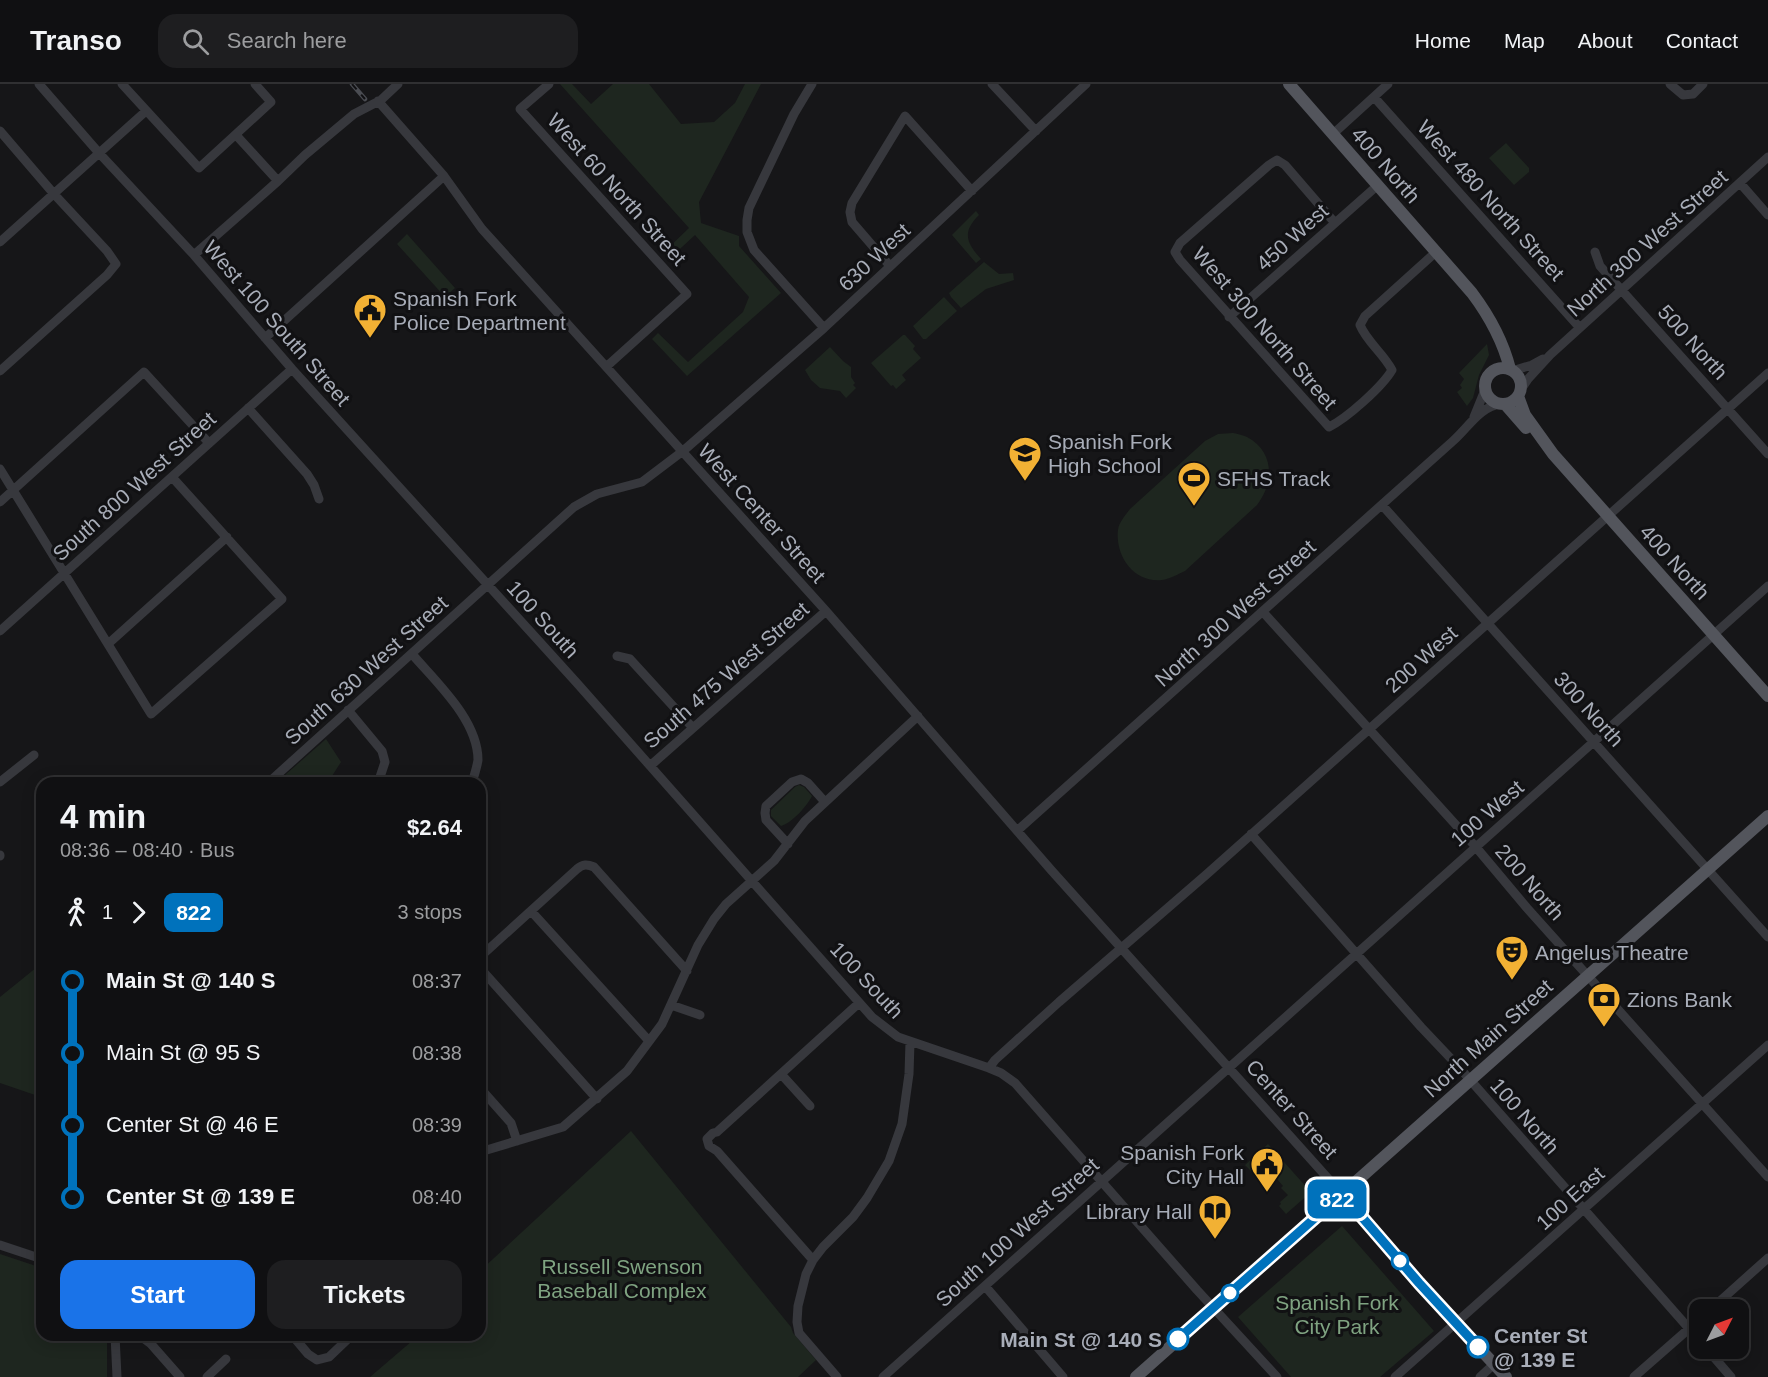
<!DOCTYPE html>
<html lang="en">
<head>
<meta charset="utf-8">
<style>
  :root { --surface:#101012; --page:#1e1e20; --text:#f1f3f6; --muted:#9c9d9f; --line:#303032; --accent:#1a73e8 }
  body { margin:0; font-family:Arial,sans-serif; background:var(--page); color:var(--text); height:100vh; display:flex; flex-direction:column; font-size:22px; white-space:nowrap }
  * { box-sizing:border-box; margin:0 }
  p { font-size:20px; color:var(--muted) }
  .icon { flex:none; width:33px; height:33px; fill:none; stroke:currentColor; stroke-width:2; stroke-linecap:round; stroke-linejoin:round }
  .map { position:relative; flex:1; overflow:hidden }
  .drawer { position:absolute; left:36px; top:693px; width:450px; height:564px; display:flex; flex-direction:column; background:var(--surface); border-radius:18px; box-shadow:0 3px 15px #0003,0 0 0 2px var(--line) }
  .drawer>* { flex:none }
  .badge { padding:0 12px; border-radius:9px; font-size:21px; line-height:39px }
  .needle { width:39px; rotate:48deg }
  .buttons { position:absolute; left:1689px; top:1215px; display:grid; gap:12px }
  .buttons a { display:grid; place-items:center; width:60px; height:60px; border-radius:12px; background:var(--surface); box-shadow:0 3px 15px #0003,0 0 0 2px var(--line); font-size:30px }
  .map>.badge { position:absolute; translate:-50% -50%; box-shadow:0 0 0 3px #fff }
  .legs { display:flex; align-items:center; gap:9px; height:66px; padding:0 24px; font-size:20px }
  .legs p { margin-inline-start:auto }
  .headline { display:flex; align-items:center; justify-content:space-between; height:102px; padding:0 24px }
  h1 { font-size:33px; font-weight:600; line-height:45px }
  .button { display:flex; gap:12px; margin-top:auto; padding:12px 24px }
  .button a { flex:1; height:69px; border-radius:18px; background:var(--accent); color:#fff; font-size:24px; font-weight:600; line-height:69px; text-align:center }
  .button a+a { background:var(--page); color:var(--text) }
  ul { padding:0 24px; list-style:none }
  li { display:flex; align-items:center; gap:21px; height:72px; font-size:22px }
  li i { display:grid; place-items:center; width:9px; height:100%; margin:0 8px; background:currentColor }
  li i::after { content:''; width:15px; height:15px; margin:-8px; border:4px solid; border-radius:50%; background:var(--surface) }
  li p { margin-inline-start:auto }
  li:first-child i { background:linear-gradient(#0000 50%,currentColor 0) }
  li:last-child i { background:linear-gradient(currentColor 50%,#0000 0) }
  header { display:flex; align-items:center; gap:36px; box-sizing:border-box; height:84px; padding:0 30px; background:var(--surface); border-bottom:2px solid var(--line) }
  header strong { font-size:28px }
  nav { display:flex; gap:33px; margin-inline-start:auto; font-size:21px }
  .search { width:420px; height:54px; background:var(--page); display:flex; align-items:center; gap:15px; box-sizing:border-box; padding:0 21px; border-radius:18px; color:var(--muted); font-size:22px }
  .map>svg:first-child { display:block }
  .green { fill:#1e261f }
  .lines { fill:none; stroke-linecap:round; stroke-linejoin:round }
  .minor { stroke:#37383d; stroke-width:9 }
  .major { stroke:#53555c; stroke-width:12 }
  .rail-casing { stroke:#4a4c52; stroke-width:4.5 }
  .rail { stroke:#111113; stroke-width:2; stroke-dasharray:7; stroke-linecap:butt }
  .line-1-casing { stroke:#fff; stroke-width:14 }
  .line-1 { stroke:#0072bc; stroke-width:9 }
  .stop-1-dot { fill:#fff; stroke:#0072bc; stroke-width:3 }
  .labels { text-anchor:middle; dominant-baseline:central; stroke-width:6; stroke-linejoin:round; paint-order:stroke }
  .street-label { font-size:21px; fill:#a8adb8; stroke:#111113 }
  .poi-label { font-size:21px; fill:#a8adb8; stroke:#111113; text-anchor:start }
  .park-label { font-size:21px; fill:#7fa381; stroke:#111113 }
  .stop-label { font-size:21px; font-weight:bold; fill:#a8adb8; stroke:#111113; text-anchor:start }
</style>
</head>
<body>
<header>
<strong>Transo</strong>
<div class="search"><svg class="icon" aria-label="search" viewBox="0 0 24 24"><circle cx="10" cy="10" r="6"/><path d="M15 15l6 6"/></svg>Search here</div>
<nav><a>Home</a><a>Map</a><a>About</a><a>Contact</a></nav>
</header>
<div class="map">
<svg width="1768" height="1293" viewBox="0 0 1768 1293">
  <rect width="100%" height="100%" fill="#161618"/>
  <path class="green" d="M 560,0 L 572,0 L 591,20 L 613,0 L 649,0 L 681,40 L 714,38 L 735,19 L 745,0 L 761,0 L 699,118 L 701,139 L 739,152 L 739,162 L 781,209 L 687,292 L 652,255 L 658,249 L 688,278 L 743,228 L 749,213 L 695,151 L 669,175 L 663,169 L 689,144 Z
    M 1506,59 L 1529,84 L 1529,88 L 1514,101 L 1489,74 Z
    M 976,127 L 979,131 C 962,148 966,158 981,175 L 976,179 L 952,151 Z
    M 407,150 L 455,204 L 445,213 L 397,160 Z
    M 984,178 L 999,190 L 1013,189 L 1014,196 L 986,205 L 961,224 L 951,213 L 949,209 Z
    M 944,213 L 957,227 L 926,255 L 923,255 L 913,242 Z
    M 903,251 L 905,251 L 915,262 L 913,265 L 921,274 L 902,291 L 906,296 L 896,305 L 893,301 L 891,302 L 871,279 Z
    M 1487,260 L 1489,271 L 1479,291 L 1473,314 L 1467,322 L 1457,308 L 1462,304 L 1460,301 L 1464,295 L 1459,289 Z
    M 830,263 L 843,277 L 851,283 L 851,293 L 855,299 L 853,301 L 856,304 L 846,314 L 840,307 L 820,304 L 811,296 L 805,286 Z
    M 1233,349 C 1238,350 1243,351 1247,353 C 1275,368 1274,399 1257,421 L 1185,487 C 1178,490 1170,495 1162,496 C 1134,499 1115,472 1118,446 C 1119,438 1125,432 1130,425 L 1205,357 L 1218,350 Z
    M 326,655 L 341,678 L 332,692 L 325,699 L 276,699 Z
    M 799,701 L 804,703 L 812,712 C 807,722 792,739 781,742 L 771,732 L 771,726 L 795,703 Z
    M 42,879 L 42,1014 L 38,1021 L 36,1020 L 38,1012 L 0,999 L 0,913 Z
    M 631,1047 L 791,1243 L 793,1249 L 816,1276 L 798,1293 L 370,1293 L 419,1251 L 480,1251 L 480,1187 Z
    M 1268,1060 L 1309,1106 L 1310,1109 L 1286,1130 L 1279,1122 L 1281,1120 L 1280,1118 L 1288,1111 L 1281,1104 L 1283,1102 L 1277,1095 L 1274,1096 L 1268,1089 L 1260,1096 L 1245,1081 Z
    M 1342,1142 L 1434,1247 L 1380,1293 L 1291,1293 L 1238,1233 Z
    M 0,1170 L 42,1184 L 42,1251 L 107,1251 L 107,1293 L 0,1293 Z"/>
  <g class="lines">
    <path class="minor" d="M 39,0 L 99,69 L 194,171 L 292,285 L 576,598 L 872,933 L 898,953 L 989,984 L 1001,989 L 1015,999 L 1197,1206 L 1277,1293
      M 122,0 L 199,84 L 271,18 L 255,0
      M 549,0 L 520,25 L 687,210 L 606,283
      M 812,0 L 794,30 L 749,124 L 747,136 L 747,148 L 754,166 L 824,244
      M 992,0 L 1036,47
      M 1670,0 L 1683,11 L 1693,10 L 1703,0
      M 1374,13 L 1580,244
      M 378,17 L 444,92 L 482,145 L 826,527 L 1052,787 L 1342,1110
      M 0,47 L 54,110 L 107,167 L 116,180 L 107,191 L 0,287
      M 1333,50 L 1388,0
      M 236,51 L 278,97
      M 1740,99 L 1768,131
      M 1335,139 L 1285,81 L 1277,76 L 1269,81 L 1180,159 L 1175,168 L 1180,176 L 1329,343 C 1347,334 1382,303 1392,286 C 1383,269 1367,258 1360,241 L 1365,232 L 1436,168
      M 0,158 L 146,27
      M 1595,168 L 1600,182 L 1768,370
      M 194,171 L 278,97 L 305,71 L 354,30 L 381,16 L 398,0
      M 890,182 L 852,138 L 850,128 L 852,119 L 905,32 L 972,107
      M 1229,233 L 1378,101
      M 265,254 L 444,92
      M 1512,287 L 1532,281 L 1543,275
      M 1520,307 L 1528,295 L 1550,271 L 1768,73
      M 248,324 L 307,390 L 314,401 L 319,415
      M 1474,333 L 1485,306
      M 0,385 L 151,630 L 282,515 L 172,393
      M 0,418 L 144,288 L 209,359
      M 1382,421 L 1768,853
      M 1263,528 L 1475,762 L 1527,824 L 1768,1093
      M 0,547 L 292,285
      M 108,560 L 227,453
      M 412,570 C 436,598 478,636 478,676 C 477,683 474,692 472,699
      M 617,572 L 630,575 L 693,644
      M 348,626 L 382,667 L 385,678 L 378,699
      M 650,682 L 826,527
      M 0,698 L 34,671
      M 268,699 L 574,423 L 597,410 L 642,398 L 683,367 L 824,244 L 1086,0
      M 1017,747 L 1453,357 C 1468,344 1480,322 1501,320
      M 1251,750 L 1421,943 L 1457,981 L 1700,1257
      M 788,760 L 766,736 L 765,729 L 766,722 L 792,698 L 801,695 L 808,699 L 825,718
      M 0,771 L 0,772
      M 531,827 L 649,957
      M 480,873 L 577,785 C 583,780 587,780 594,783 L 687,887
      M 480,884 L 597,1015
      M 671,921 L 700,931
      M 989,984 L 995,976 L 1059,918 L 1207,790 L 1768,289
      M 781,990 L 810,1022
      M 480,1004 L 511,1039 L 517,1057
      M 480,1068 L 563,1043 L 627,987 L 662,940 L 698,861 L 714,835 L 726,820 L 774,777 L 805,737 L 918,632
      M 0,1161 L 42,1175
      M 813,1176 L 717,1067 L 709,1062 L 707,1055 L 713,1049 L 717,1048 L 859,919
      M 985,1202 L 1063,1293
      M 1710,1226 L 1768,1174
      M 115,1251 L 117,1293
      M 292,1251 L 308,1270 L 317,1276 L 329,1273 L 352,1251
      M 115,1252 L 143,1254 L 151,1260 L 180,1293
      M 1706,1264 L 1731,1293
      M 207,1293 L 226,1275
      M 837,1293 L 799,1249 L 797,1238 L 798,1222 L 806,1190 L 813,1176 L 823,1163 L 853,1133 L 867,1114 L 889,1077 L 902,1040 L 909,990 L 910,958
      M 883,1293 L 1768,502
      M 1395,1293 L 1768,961
      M 1480,1293 L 1494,1280
      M 1634,1293 L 1700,1235"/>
    <path class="major" d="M 1289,0 L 1472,209 C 1490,233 1503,257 1510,285
      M1485 302a18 18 0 1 1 36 0a18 18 0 1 1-36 0Z
      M 1518,312 L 1525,331 L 1553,370 L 1768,612
      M 1505,320 L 1526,344
      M 1342,1110 L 1419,1199 L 1506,1293
      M 1136,1293 L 1768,732"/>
    <g class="rail-casing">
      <path id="rail" d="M 352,0 L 365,15"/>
    </g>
    <use href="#rail" class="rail"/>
  </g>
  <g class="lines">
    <g class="line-1-casing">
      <path id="line-1" d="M 1178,1255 L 1342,1110 L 1419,1199 L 1478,1263"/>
    </g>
    <use href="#line-1" class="line-1"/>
  </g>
  <defs>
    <g id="civic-pin" transform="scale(1.725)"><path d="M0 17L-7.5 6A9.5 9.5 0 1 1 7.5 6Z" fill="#f2b134" stroke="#111113"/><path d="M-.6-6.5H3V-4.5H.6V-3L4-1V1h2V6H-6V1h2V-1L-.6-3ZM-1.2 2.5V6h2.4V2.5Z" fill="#111"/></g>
    <g id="school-pin" transform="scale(1.725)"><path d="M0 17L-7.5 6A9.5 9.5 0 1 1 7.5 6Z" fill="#f2b134" stroke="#111113"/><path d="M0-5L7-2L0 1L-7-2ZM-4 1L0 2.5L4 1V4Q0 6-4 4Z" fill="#111"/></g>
    <g id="stadium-pin" transform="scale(1.725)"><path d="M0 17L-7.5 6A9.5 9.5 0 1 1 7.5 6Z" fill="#f2b134" stroke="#111113"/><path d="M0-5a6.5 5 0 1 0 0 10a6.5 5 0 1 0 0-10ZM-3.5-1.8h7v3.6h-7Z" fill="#111"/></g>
    <g id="theatre-pin" transform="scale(1.725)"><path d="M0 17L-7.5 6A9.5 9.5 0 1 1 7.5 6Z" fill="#f2b134" stroke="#111113"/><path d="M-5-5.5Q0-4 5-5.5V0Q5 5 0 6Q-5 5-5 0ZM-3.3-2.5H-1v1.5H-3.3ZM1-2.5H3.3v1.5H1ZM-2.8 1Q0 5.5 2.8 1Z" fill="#111"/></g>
    <g id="bank-pin" transform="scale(1.725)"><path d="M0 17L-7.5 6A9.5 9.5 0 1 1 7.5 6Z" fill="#f2b134" stroke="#111113"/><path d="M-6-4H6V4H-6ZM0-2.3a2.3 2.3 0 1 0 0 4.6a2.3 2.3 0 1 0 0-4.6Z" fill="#111"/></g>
    <g id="library-pin" transform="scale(1.725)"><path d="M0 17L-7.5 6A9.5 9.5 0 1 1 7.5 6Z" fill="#f2b134" stroke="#111113"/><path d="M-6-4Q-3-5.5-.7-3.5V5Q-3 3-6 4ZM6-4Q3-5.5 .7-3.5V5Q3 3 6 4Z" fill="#111"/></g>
  </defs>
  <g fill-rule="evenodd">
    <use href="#civic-pin" x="370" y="226"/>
    <use href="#school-pin" x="1025" y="369"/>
    <use href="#stadium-pin" x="1194" y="394"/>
    <use href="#theatre-pin" x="1512" y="868"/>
    <use href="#bank-pin" x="1604" y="915"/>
    <use href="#civic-pin" x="1267" y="1080"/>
    <use href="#library-pin" x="1215" y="1127"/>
  </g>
  <g class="stop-1-dot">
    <circle cx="1400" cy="1177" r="8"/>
    <circle cx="1230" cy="1209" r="8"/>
    <circle cx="1178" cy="1255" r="10"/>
    <circle cx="1478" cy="1263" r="10"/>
  </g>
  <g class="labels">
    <g class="street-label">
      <text transform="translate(1386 81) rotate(49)">400 North</text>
      <text transform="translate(617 105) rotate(48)">West 60 North Street</text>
      <text transform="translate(1491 116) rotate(48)">West 480 North Street</text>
      <text transform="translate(1292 153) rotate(-42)">450 West</text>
      <text transform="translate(1647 159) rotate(-42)">North 300 West Street</text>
      <text transform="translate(874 173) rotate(-43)">630 West</text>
      <text transform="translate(277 239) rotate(49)">West 100 South Street</text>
      <text transform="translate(1265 244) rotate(49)">West 300 North Street</text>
      <text transform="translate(1693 258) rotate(48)">500 North</text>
      <text transform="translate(134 402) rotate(-42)">South 800 West Street</text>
      <text transform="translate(762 429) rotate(48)">West Center Street</text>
      <text transform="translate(1675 478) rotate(48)">400 North</text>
      <text transform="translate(1235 529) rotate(-42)">North 300 West Street</text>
      <text transform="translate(543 535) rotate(48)">100 South</text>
      <text transform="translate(1421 575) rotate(-42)">200 West</text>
      <text transform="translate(366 586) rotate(-42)">South 630 West Street</text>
      <text transform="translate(726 591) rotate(-41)">South 475 West Street</text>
      <text transform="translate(1589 625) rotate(48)">300 North</text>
      <text transform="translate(1487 729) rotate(-41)">100 West</text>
      <text transform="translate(1530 798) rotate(49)">200 North</text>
      <text transform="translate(867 896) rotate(47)">100 South</text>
      <text transform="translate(1488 954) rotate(-42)">North Main Street</text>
      <text transform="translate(1292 1025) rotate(48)">Center Street</text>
      <text transform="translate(1525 1032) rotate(49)">100 North</text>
      <text transform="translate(1570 1114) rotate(-42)">100 East</text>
      <text transform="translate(1017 1148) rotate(-42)">South 100 West Street</text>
    </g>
    <g class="poi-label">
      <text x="393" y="214">Spanish Fork<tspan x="393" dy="24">Police Department</tspan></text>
      <text x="1048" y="357">Spanish Fork<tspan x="1048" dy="24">High School</tspan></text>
      <text x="1217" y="394">SFHS Track</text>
      <text x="1535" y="868">Angelus Theatre</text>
      <text x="1627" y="915">Zions Bank</text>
      <text x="1244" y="1068" text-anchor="end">Spanish Fork<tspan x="1244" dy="24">City Hall</tspan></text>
      <text x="1192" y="1127" text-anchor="end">Library Hall</text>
    </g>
    <g class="park-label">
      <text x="622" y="1182">Russell Swenson<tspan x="622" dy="24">Baseball Complex</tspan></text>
      <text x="1337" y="1218">Spanish Fork<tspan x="1337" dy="24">City Park</tspan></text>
    </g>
    <g class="stop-label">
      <text x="1494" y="1251">Center St<tspan x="1494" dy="24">@ 139 E</tspan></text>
      <text x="1162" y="1255" text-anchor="end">Main St @ 140 S</text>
    </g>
  </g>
</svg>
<div class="buttons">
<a><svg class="needle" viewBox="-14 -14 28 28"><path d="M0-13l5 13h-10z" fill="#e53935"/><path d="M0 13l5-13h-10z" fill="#9c9d9f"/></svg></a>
</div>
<b class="badge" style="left:1337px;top:1115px;background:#0072bc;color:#fff">822</b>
<section class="drawer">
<div class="headline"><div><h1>4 min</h1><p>08:36 – 08:40 · Bus</p></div><b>$2.64</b></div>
<div class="legs"><svg class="icon" aria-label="walk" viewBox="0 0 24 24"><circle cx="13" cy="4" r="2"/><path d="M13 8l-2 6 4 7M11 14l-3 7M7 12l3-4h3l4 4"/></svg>1<svg class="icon" aria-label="forward" viewBox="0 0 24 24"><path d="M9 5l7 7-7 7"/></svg><b class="badge" style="background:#0072bc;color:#fff">822</b><p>3 stops</p></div>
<ul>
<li><i style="color:#0072bc"></i><b>Main St @ 140 S</b><p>08:37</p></li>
<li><i style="color:#0072bc"></i><span>Main St @ 95 S</span><p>08:38</p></li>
<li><i style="color:#0072bc"></i><span>Center St @ 46 E</span><p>08:39</p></li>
<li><i style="color:#0072bc"></i><b>Center St @ 139 E</b><p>08:40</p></li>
</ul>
<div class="button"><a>Start</a><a>Tickets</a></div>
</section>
</div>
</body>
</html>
